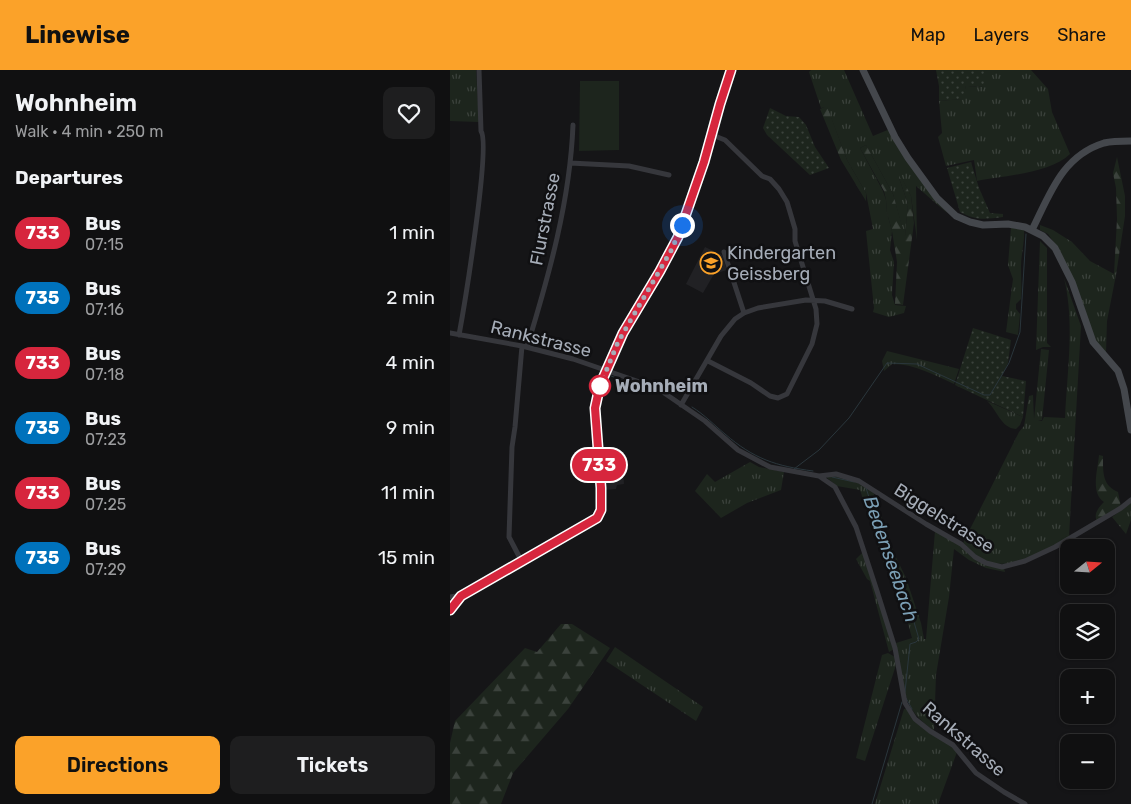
<!DOCTYPE html>
<html lang="en">
<head>
<meta charset="utf-8">
<style>
  :root { --surface:#101011; --page:#1e1e1f; --text:#f1f3f6; --muted:#9c9d9f; --line:#303031; --accent:#fba229 }
  body { margin:0; font-family:Rubik,sans-serif; background:var(--page); color:var(--text); height:100vh; display:flex; flex-direction:column; font-size:19px; white-space:nowrap }
  * { box-sizing:border-box; margin:0 }
  p { font-size:16px; color:var(--muted) }
  .icon { flex:none; width:28px; height:28px; fill:none; stroke:currentColor; stroke-width:2; stroke-linecap:round; stroke-linejoin:round }
  .map { position:relative; flex:1; overflow:hidden }
  .details { display:flex; flex-direction:column; background:var(--surface); width:450px }
  .details>* { flex:none }
  .badge { padding:0 10px; border-radius:16px; font-size:18px; line-height:32px }
  .needle { width:32px; rotate:72deg }
  .buttons { position:absolute; left:610px; top:469px; display:grid; gap:10px }
  .buttons a { display:grid; place-items:center; width:55px; height:55px; border-radius:10px; background:var(--surface); box-shadow:0 1px 4px #0004,0 0 0 1px var(--line); font-size:25px }
  .you { position:absolute; width:25px; height:25px; margin:-12px; border:4px solid #fff; border-radius:50%; background:#1a73e8; box-shadow:0 0 0 8px #1a73e833 }
  .map>.badge { position:absolute; translate:-50% -50%; box-shadow:0 0 0 2px #fff }
  h2 { padding:0 15px; font-size:19px; line-height:45px }
  .round { display:grid; place-items:center; flex:none; width:52px; height:52px; border-radius:10px; background:var(--page) }
  .overview { display:flex; align-items:center; justify-content:space-between; height:85px; padding:0 15px }
  h1 { font-size:24px; font-weight:600; line-height:38px }
  .action { display:flex; gap:10px; margin-top:auto; padding:10px 15px }
  .action a { flex:1; height:58px; border-radius:10px; background:var(--accent); color:#111; font-size:20px; font-weight:600; line-height:58px; text-align:center }
  .action a+a { background:var(--page); color:var(--text) }
  ul { padding:0; list-style:none }
  li { display:flex; align-items:center; gap:15px; height:65px; padding:0 15px }
  li div { flex:1 }
  li b { display:block; font-size:19px }
  li em { font-style:normal }
  li .badge { min-width:55px; font-weight:700; text-align:center }
  header { display:flex; align-items:center; gap:30px; box-sizing:border-box; height:70px; padding:0 25px; background:var(--accent); color:#111 }
  header strong { font-size:24px }
  nav { display:flex; gap:28px; margin-inline-start:auto; font-size:18px }
  main { display:flex; flex:1; min-height:0 }
  .map>svg:first-child { display:block }
  .built { fill:#212124 }
  .grass { fill:url(#grass-tufts) }
  .forest { fill:url(#forest-firs) }
  .park { fill:#1d251d }
  .garden { fill:url(#garden-dots) }
  .lines { fill:none; stroke-linecap:round; stroke-linejoin:round }
  .stream { stroke:#2a363c; stroke-width:1 }
  .street { stroke:#36373c; stroke-width:5 }
  .secondary { stroke:#44474c; stroke-width:7 }
  .line-casing { stroke:#fff; stroke-width:11 }
  .line { stroke:#d7263d; stroke-width:8 }
  .walk { stroke:#a6adb8; stroke-width:5; stroke-dasharray:0 9 }
  .stop-dot { fill:#fff; stroke:#d7263d; stroke-width:2.5 }
  .labels { text-anchor:middle; dominant-baseline:central; stroke-width:5; stroke-linejoin:round; paint-order:stroke }
  .street-label { font-size:18px; fill:#a6adb8; stroke:#101012 }
  .poi-label { font-size:18px; fill:#a6adb8; stroke:#101012; text-anchor:start }
  .stop-label { font-size:18px; font-weight:bold; fill:#a6adb8; stroke:#101012; text-anchor:start }
  .water-label { font-size:19px; font-style:italic; fill:#7b9fb5; stroke:#101012 }
</style>
</head>
<body>
<header>
<strong>Linewise</strong>
<nav><a>Map</a><a>Layers</a><a>Share</a></nav>
</header>
<main>
<section class="details">
<div class="overview"><div><h1>Wohnheim</h1><p>Walk · 4 min · 250 m</p></div><a class="round"><svg class="icon" aria-label="heart" viewBox="0 0 24 24"><path d="M12 20l-8-8c-3-5 5-10 8-4 3-6 11-1 8 4z"/></svg></a></div>
<h2>Departures</h2>
<ul>
<li><span class="badge" style="background:#d7263d;color:#fff">733</span><div><b>Bus</b><p>07:15</p></div><em>1 min</em></li>
<li><span class="badge" style="background:#0072bc;color:#fff">735</span><div><b>Bus</b><p>07:16</p></div><em>2 min</em></li>
<li><span class="badge" style="background:#d7263d;color:#fff">733</span><div><b>Bus</b><p>07:18</p></div><em>4 min</em></li>
<li><span class="badge" style="background:#0072bc;color:#fff">735</span><div><b>Bus</b><p>07:23</p></div><em>9 min</em></li>
<li><span class="badge" style="background:#d7263d;color:#fff">733</span><div><b>Bus</b><p>07:25</p></div><em>11 min</em></li>
<li><span class="badge" style="background:#0072bc;color:#fff">735</span><div><b>Bus</b><p>07:29</p></div><em>15 min</em></li>
</ul>
<div class="action"><a>Directions</a><a>Tickets</a></div>
</section>
<div class="map">
<svg width="681" height="734" viewBox="0 0 681 734">
  <defs>
    <pattern id="grass-tufts" width="24" height="20" patternUnits="userSpaceOnUse" patternTransform="scale(1.25)"><rect width="24" height="20" fill="#1d251d"/><path d="M3 7l-1-3M5 7V3M7 7l1-3M15 17l-1-3M17 17v-4M19 17l1-3" fill="none" stroke="#3b423c"/></pattern>
    <pattern id="forest-firs" width="22" height="20" patternUnits="userSpaceOnUse" patternTransform="scale(1.25)"><rect width="22" height="20" fill="#1d251d"/><path d="M5 1l3.5 6h-7zM16 11l3.5 6h-7z" fill="#3b423c"/></pattern>
    <pattern id="garden-dots" width="8" height="8" patternUnits="userSpaceOnUse" patternTransform="scale(1.25)"><rect width="8" height="8" fill="#1d251d"/><path d="M2 2h.1M6 6h.1" fill="none" stroke="#3b423c" stroke-width="1.8" stroke-linecap="round"/></pattern>
  </defs>
  <rect width="100%" height="100%" fill="#151517"/>
  <path class="built" d="M 255,177 L 272,185 L 277,200 L 264,204 L 253,223 L 236,214 Z
    M 172,385 L 174,414 L 167,415 L 166,419 L 155,420 L 152,393 L 157,393 L 156,386 Z"/>
  <path class="grass" d="M 0,0 L 26,0 L 29,52 L 0,51 Z
    M 361,0 L 394,0 L 423,66 L 440,59 L 486,129 L 497,143 L 466,116 L 467,170 L 461,126 L 449,103 L 449,108 L 458,134 L 455,168 L 443,124 L 416,75 L 410,78 L 433,121 L 436,130 L 437,143 L 442,161 L 440,180 L 444,192 L 442,225 L 445,235 L 456,236 L 454,243 L 439,247 L 423,242 L 424,238 L 416,161 L 423,159 L 416,123 L 397,90 L 377,37 L 371,38 L 359,2 Z
    M 535,0 L 581,0 L 598,19 L 602,42 L 620,84 C 601,103 553,106 527,111 L 524,90 L 496,96 L 488,67 L 492,63 L 489,31 L 512,29 L 516,16 L 535,17 Z
    M 590,155 L 603,160 L 622,172 L 640,191 L 666,205 L 657,251 L 656,283 L 644,271 L 607,177 L 598,164 L 590,160 Z
    M 561,157 L 574,159 C 575,172 571,184 571,196 C 571,207 572,218 571,229 L 566,234 L 566,239 L 570,244 L 568,265 L 556,262 L 563,209 L 558,195 Z
    M 590,171 L 597,178 L 597,273 L 601,277 L 593,277 L 586,280 Z
    M 614,208 L 631,256 L 619,467 C 596,480 566,500 538,492 C 528,489 521,480 513,473 L 569,362 L 574,356 L 579,326 L 583,325 L 584,349 L 591,279 L 599,280 L 592,350 L 588,350 L 592,351 L 594,347 L 615,348 C 617,302 625,253 614,208 Z
    M 437,281 L 509,299 L 504,314 C 484,305 465,294 442,294 L 434,301 L 432,291 Z
    M 537,331 L 573,347 L 570,355 L 566,359 C 551,358 547,340 537,331 Z
    M 300,392 L 309,397 L 334,402 L 331,420 L 297,433 L 271,448 L 245,421 L 257,404 L 265,412 Z
    M 385,406 L 409,412 L 423,421 L 443,481 L 456,508 L 471,553 L 474,569 L 476,569 L 485,461 L 510,475 L 524,488 L 554,498 L 555,502 L 536,498 L 519,490 L 504,479 L 499,527 L 486,605 L 484,661 C 478,656 471,651 466,645 C 451,625 450,597 446,573 L 462,568 L 450,525 L 435,496 L 410,420 L 387,416 L 376,407 Z
    M 681,433 L 681,450 L 676,464 L 662,447 Z
    M 413,482 L 444,579 L 439,582 L 420,511 L 417,509 L 406,489 Z
    M 165,577 L 253,637 L 246,651 L 156,591 Z
    M 438,583 L 445,587 L 446,595 L 415,691 L 406,688 L 432,585 Z
    M 454,639 L 458,639 L 465,650 L 502,676 L 507,682 L 488,734 L 425,734 Z"/>
  <path class="forest" d="M 377,36 L 397,90 L 416,123 L 416,131 L 391,90 L 370,39 Z
    M 416,75 L 443,124 L 455,166 L 458,134 L 449,108 L 449,102 L 461,126 L 464,153 L 453,235 L 445,234 L 447,192 L 442,161 L 437,143 L 436,130 L 434,121 L 410,78 Z
    M 667,87 L 675,126 L 675,146 L 666,205 L 664,204 L 667,149 L 666,118 L 663,103 Z
    M 649,385 L 653,386 C 653,402 652,415 668,422 L 671,437 L 647,451 C 643,444 649,437 654,432 C 640,423 648,399 649,385 Z
    M 111,554 L 122,554 L 160,578 L 118,639 L 63,703 L 51,734 L 0,734 L 0,673 L 5,651 L 75,578 L 87,582 Z"/>
  <path class="park" d="M 130,11 L 169,11 L 169,80 L 129,81 Z"/>
  <path class="garden" d="M 486,0 L 535,0 L 535,17 L 516,16 L 513,29 L 489,31 L 489,16 Z
    M 320,38 L 336,46 L 349,47 L 356,55 L 365,77 L 379,98 L 360,105 L 317,65 L 313,58 Z
    M 521,92 L 529,118 L 540,143 L 553,144 L 553,147 C 535,149 527,151 510,142 L 497,98 Z
    M 523,258 L 561,270 L 558,293 L 552,306 L 576,311 L 573,347 L 505,315 Z"/>
  <g class="lines">
    <path class="stream" d="M 161,306 L 207,322
      M 242,337 C 255,345 264,355 275,364 C 304,389 326,396 363,401
      M 344,399 L 369,380 L 399,348 L 437,293 L 467,294 L 534,325 L 540,325 L 559,293 L 570,262 L 576,164
      M 382,407 L 404,412
      M 416,418 L 441,494 L 453,515 L 469,569 L 466,572 L 460,574 L 455,622
      M 456,628 L 462,639
      M 422,734 L 452,632"/>
    <path class="street" d="M 120,93 L 179,96 L 219,105
      M 274,182 L 294,243
      M 0,263 L 72,276 L 123,289 L 207,318 L 255,351 L 288,380 L 320,397 L 369,406 L 385,417 L 406,457 L 427,521 L 445,578 L 455,633 L 465,649 L 480,661 L 503,675 L 526,703 L 554,722 L 575,734
      M 9,265 C 14,238 41,75 31,61 L 29,0
      M 77,277 C 99,205 120,131 123,55
      M 258,291 L 301,313 L 320,326 L 328,328 L 337,324 L 362,274 L 367,254 L 366,239 L 345,171 L 345,159 L 340,142 L 337,132 L 329,119 L 320,109 L 312,106 L 275,70 L 262,65
      M 231,335 L 271,266 L 285,249 L 294,243 L 308,238 L 356,230 L 375,231 L 402,239
      M 369,406 L 386,404 L 409,411 L 476,454 L 511,474 L 525,487 L 536,493 L 552,497 L 575,491 L 605,477 L 671,438 L 681,430
      M 72,492 L 59,467 L 62,377 L 65,357 L 72,276
      M 0,527 L 18,524 L 147,448 L 151,440 L 151,419 L 145,338 L 150,315 L 173,263 L 210,201 L 228,167 L 254,92 L 270,34 L 281,0"/>
    <path class="secondary" d="M 413,0 L 445,67 L 458,88 L 487,128 L 506,146 L 520,152 L 533,155 L 558,154 L 575,157 L 593,166 L 605,178 L 622,212 L 643,272 L 668,301 L 674,319 L 681,360
      M 582,160 C 600,124 612,86 654,73 C 662,71 672,71 681,71"/>
  </g>
  <g class="lines">
    <g class="line-casing">
      <path id="line" d="M 0,540 L 11,526 L 147,448 L 151,440 L 151,418 L 145,338 L 150,315 L 173,263 L 210,201 L 228,167 L 254,92 L 270,34 L 281,0"/>
    </g>
    <use href="#line" class="line"/>
    <path class="walk" d="M 150,316 L 168,272 L 222,179 L 232,155"/>
  </g>
  <defs>
    <g id="school-ring" transform="scale(1.125)"><circle r="9.5" fill="#101012" stroke="#fba229" stroke-width="1.5"/><path d="M0-5L7-2L0 1L-7-2ZM-4 1L0 2.5L4 1V4Q0 6-4 4Z" fill="#fba229"/></g>
  </defs>
  <g fill-rule="evenodd">
    <use href="#school-ring" x="261" y="193"/>
  </g>
  <circle class="stop-dot" cx="150" cy="316" r="10"/>
  <g class="labels">
    <g class="street-label">
      <text transform="translate(95 149) rotate(-79)">Flurstrasse</text>
      <text transform="translate(91 269) rotate(14)">Rankstrasse</text>
      <text transform="translate(494 448) rotate(32)">Biggelstrasse</text>
      <text transform="translate(514 669) rotate(41)">Rankstrasse</text>
    </g>
    <g class="poi-label">
      <text x="277" y="183">Kindergarten<tspan x="277" dy="21">Geissberg</tspan></text>
    </g>
    <g class="stop-label">
      <text x="165" y="316">Wohnheim</text>
    </g>
    <g class="water-label">
      <text transform="translate(441 489) rotate(71)">Bedenseebach</text>
    </g>
  </g>
</svg>
<div class="buttons">
<a><svg class="needle" viewBox="-14 -14 28 28"><path d="M0-13l5 13h-10z" fill="#e53935"/><path d="M0 13l5-13h-10z" fill="#9c9d9f"/></svg></a>
<a><svg class="icon" aria-label="layers" viewBox="0 0 24 24"><path d="M12 4l9 5-9 5-9-5zM3 14l9 5 9-5"/></svg></a>
<a>+</a>
<a>−</a>
</div>
<div class="you" style="left:232px;top:155px"></div>
<b class="badge" style="left:149px;top:395px;background:#d7263d;color:#fff">733</b>
</div>
</main>
</body>
</html>
